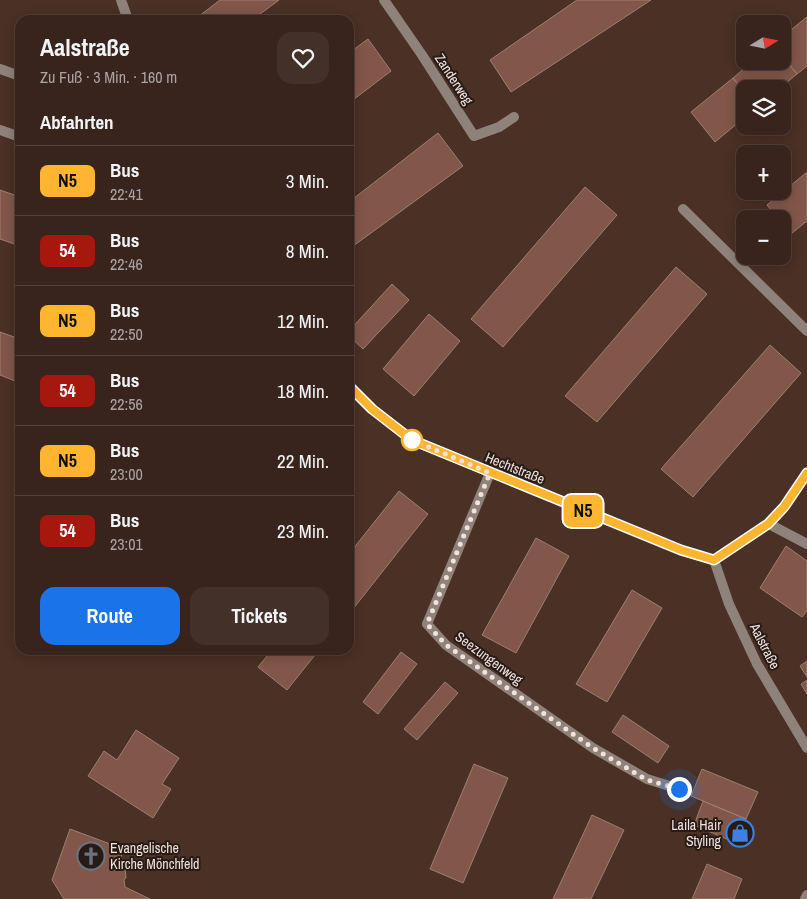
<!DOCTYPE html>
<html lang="de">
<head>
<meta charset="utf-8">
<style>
  :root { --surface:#38241c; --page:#433029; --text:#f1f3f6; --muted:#aba4a3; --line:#52413b; --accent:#1a73e8 }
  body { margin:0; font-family:"Archivo Narrow",sans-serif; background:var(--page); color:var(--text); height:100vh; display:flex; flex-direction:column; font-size:19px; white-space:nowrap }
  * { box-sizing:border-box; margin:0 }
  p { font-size:16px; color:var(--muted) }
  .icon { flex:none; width:28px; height:28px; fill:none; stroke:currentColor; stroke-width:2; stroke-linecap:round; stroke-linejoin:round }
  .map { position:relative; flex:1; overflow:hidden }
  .sheet { position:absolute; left:15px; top:15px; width:339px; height:640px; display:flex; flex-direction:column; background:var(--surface); border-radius:15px; box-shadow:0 2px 12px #0003,0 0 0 1px var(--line) }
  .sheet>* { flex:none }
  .badge { padding:0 10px; border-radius:8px; font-size:18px; line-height:32px }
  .needle { width:32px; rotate:80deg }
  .tools { position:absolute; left:736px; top:15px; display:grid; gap:10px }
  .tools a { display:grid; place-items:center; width:55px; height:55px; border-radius:10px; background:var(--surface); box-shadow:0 2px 12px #0003,0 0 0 1px var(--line); font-size:25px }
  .you { position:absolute; width:25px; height:25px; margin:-12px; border:4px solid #fff; border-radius:50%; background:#1a73e8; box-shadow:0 0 0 8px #1a73e833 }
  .map>.badge { position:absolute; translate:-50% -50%; box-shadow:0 0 0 2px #fff }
  h2 { padding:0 25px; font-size:19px; line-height:45px }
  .round { display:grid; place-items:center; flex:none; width:52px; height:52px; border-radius:15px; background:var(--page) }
  .head { display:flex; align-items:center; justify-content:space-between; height:85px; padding:0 25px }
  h1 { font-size:24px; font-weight:800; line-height:38px }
  .button { display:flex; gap:10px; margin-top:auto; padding:10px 25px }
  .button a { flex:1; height:58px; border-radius:15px; background:var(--accent); color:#fff; font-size:20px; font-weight:800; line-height:58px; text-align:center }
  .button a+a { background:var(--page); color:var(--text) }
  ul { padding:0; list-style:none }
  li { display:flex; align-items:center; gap:15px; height:70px; padding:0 25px; border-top:1px solid var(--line) }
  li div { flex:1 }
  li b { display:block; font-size:19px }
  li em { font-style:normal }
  li .badge { min-width:55px; font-weight:700; text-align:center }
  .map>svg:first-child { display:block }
  .building { fill:#815749; stroke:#9d7e73 }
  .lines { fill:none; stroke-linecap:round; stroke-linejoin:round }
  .service { stroke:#8e827a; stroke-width:10 }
  .minor { stroke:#8e827a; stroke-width:10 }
  .line-casing { stroke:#fff; stroke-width:11 }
  .line { stroke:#ffb530; stroke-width:8 }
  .walk { stroke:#f3e2db; stroke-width:5; stroke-dasharray:0 9 }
  .stop-dot { fill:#fff; stroke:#ffb530; stroke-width:2.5 }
  .labels { text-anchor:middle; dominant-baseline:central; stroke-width:4; stroke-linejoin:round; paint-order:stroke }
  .street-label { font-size:14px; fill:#f3e2db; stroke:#271b16 }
  .poi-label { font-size:14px; fill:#f3e2db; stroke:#271b16; text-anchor:end }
</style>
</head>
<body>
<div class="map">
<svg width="807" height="899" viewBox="0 0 807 899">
  <rect width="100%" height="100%" fill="#4a3025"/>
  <path class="building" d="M 220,0 L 279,0 L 252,20 L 194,20 Z
    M 577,0 L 651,0 L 511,92 L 490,60 Z
    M 807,17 L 807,66 L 797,74 L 782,56 L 782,37 Z
    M 368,39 L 391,71 L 349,103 L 349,53 Z
    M 782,56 L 797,74 L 779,89 L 745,89 L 745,93 L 733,78 L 753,61 L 782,61 Z
    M 733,78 L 745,93 L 745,117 L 715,142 L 691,112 Z
    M 438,133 L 463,166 L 349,249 L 349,202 Z
    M 807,172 L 807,221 L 791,234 L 782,224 L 782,219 L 778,219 L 767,205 Z
    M 585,187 L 617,215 L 503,347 L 471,319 Z
    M 0,190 L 20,197 L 20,246 L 0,239 Z
    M 676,267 L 707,294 L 597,422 L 565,396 Z
    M 392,284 L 409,300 L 363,349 L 349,336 L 349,331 Z
    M 429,314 L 460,341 L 414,396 L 383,369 Z
    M 0,332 L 20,339 L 20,383 L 0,375 Z
    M 770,345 L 801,373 L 693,497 L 661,469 Z
    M 399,491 L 428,514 L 349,614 L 349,554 Z
    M 536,538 L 569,556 L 516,653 L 482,635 Z
    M 786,546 L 807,561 L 807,611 L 802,617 L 760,588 Z
    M 632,590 L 662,608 L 607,702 L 576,684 Z
    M 272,650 L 319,650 L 287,690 L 258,667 Z
    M 401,652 L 417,664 L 378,714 L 363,702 Z
    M 807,661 L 807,677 L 800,666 Z
    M 807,680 L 807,694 L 801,684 Z
    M 445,682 L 458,693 L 417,740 L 404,729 Z
    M 623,715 L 669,746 L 658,763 L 612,732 Z
    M 136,730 L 179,758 L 162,784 L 171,789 L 153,818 L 88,776 L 104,751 L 117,760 Z
    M 474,764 L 508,778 L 463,883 L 430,869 Z
    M 702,769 L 758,792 L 746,819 L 691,796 Z
    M 703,801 L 746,819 L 736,843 L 694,825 Z
    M 592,815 L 624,830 L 591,899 L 553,899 Z
    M 70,829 L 121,848 L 122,865 L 125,866 L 126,878 L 124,880 L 125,887 L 150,899 L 64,899 L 52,880 Z
    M 707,864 L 742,879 L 734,899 L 692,899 Z"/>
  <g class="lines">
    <path class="service" d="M 0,69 L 20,76
      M 0,130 L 20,137"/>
    <path class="minor" d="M 121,0 L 128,20
      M 384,0 L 422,55 L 474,136 L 499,127 L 514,117
      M 683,209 L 807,331
      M 349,386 L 372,409 L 412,440 L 681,551 L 714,560
      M 490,473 L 427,624 L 446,645 L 593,748 L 647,779 L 679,789
      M 769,524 L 807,544
      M 714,560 L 729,604 L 757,664 L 807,748
      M 714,560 L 769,524 L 784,507 L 807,473
      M 805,899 L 807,895"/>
  </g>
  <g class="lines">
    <g class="line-casing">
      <path id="line" d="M 349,386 L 372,409 L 412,440 L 681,550 L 714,560 L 768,524 L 784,507 L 807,473"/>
    </g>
    <use href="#line" class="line"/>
    <path class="walk" d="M 412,440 L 490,473 L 427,624 L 446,645 L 593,748 L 647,780 L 679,789"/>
  </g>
  <defs>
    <g id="shop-ring" transform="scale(1.4375)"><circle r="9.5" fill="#271b16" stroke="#3f7fe0" stroke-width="1.5"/><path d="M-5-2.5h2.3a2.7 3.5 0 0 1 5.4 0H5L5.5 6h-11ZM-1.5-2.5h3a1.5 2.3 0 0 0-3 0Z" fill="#3f7fe0"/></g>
    <g id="church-ring" transform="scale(1.4375)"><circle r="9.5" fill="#271b16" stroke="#6b7280" stroke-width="1.5"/><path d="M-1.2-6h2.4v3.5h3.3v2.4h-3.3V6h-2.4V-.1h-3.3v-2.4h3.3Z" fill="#6b7280"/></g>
  </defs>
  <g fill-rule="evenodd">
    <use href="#shop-ring" x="740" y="833"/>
    <use href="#church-ring" x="91" y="856"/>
  </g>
  <circle class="stop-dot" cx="412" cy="440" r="10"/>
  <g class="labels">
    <g class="street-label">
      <text transform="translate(454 79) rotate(57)">Zanderweg</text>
      <text transform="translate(515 468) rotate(22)">Hechtstraße</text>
      <text transform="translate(765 646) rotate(63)">Aalstraße</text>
      <text transform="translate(489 658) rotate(36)">Seezungenweg</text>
    </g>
    <g class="poi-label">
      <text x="721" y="825">Laila Hair<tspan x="721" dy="16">Styling</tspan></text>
      <text x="110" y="848" text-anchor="start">Evangelische<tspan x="110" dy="16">Kirche Mönchfeld</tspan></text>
    </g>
  </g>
</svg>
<div class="tools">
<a><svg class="needle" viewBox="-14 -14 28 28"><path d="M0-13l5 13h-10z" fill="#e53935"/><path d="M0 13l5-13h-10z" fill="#aba4a3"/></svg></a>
<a><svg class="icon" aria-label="layers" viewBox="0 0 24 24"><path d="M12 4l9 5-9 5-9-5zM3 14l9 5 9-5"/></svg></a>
<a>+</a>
<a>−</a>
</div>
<div class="you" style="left:679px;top:789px"></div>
<b class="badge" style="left:583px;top:511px;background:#ffb530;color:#111">N5</b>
<section class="sheet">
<div class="head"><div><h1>Aalstraße</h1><p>Zu Fuß · 3 Min. · 160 m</p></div><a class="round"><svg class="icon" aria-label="heart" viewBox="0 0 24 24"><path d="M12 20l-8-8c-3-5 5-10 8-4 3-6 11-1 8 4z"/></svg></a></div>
<h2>Abfahrten</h2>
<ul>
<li><span class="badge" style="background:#ffb530;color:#111">N5</span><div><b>Bus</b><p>22:41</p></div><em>3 Min.</em></li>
<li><span class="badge" style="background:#a6180e;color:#fff">54</span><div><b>Bus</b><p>22:46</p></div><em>8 Min.</em></li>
<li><span class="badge" style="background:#ffb530;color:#111">N5</span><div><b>Bus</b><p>22:50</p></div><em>12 Min.</em></li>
<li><span class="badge" style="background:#a6180e;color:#fff">54</span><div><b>Bus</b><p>22:56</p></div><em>18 Min.</em></li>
<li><span class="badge" style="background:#ffb530;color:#111">N5</span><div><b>Bus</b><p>23:00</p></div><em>22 Min.</em></li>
<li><span class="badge" style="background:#a6180e;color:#fff">54</span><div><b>Bus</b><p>23:01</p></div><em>23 Min.</em></li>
</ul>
<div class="button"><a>Route</a><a>Tickets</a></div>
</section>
</div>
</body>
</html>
